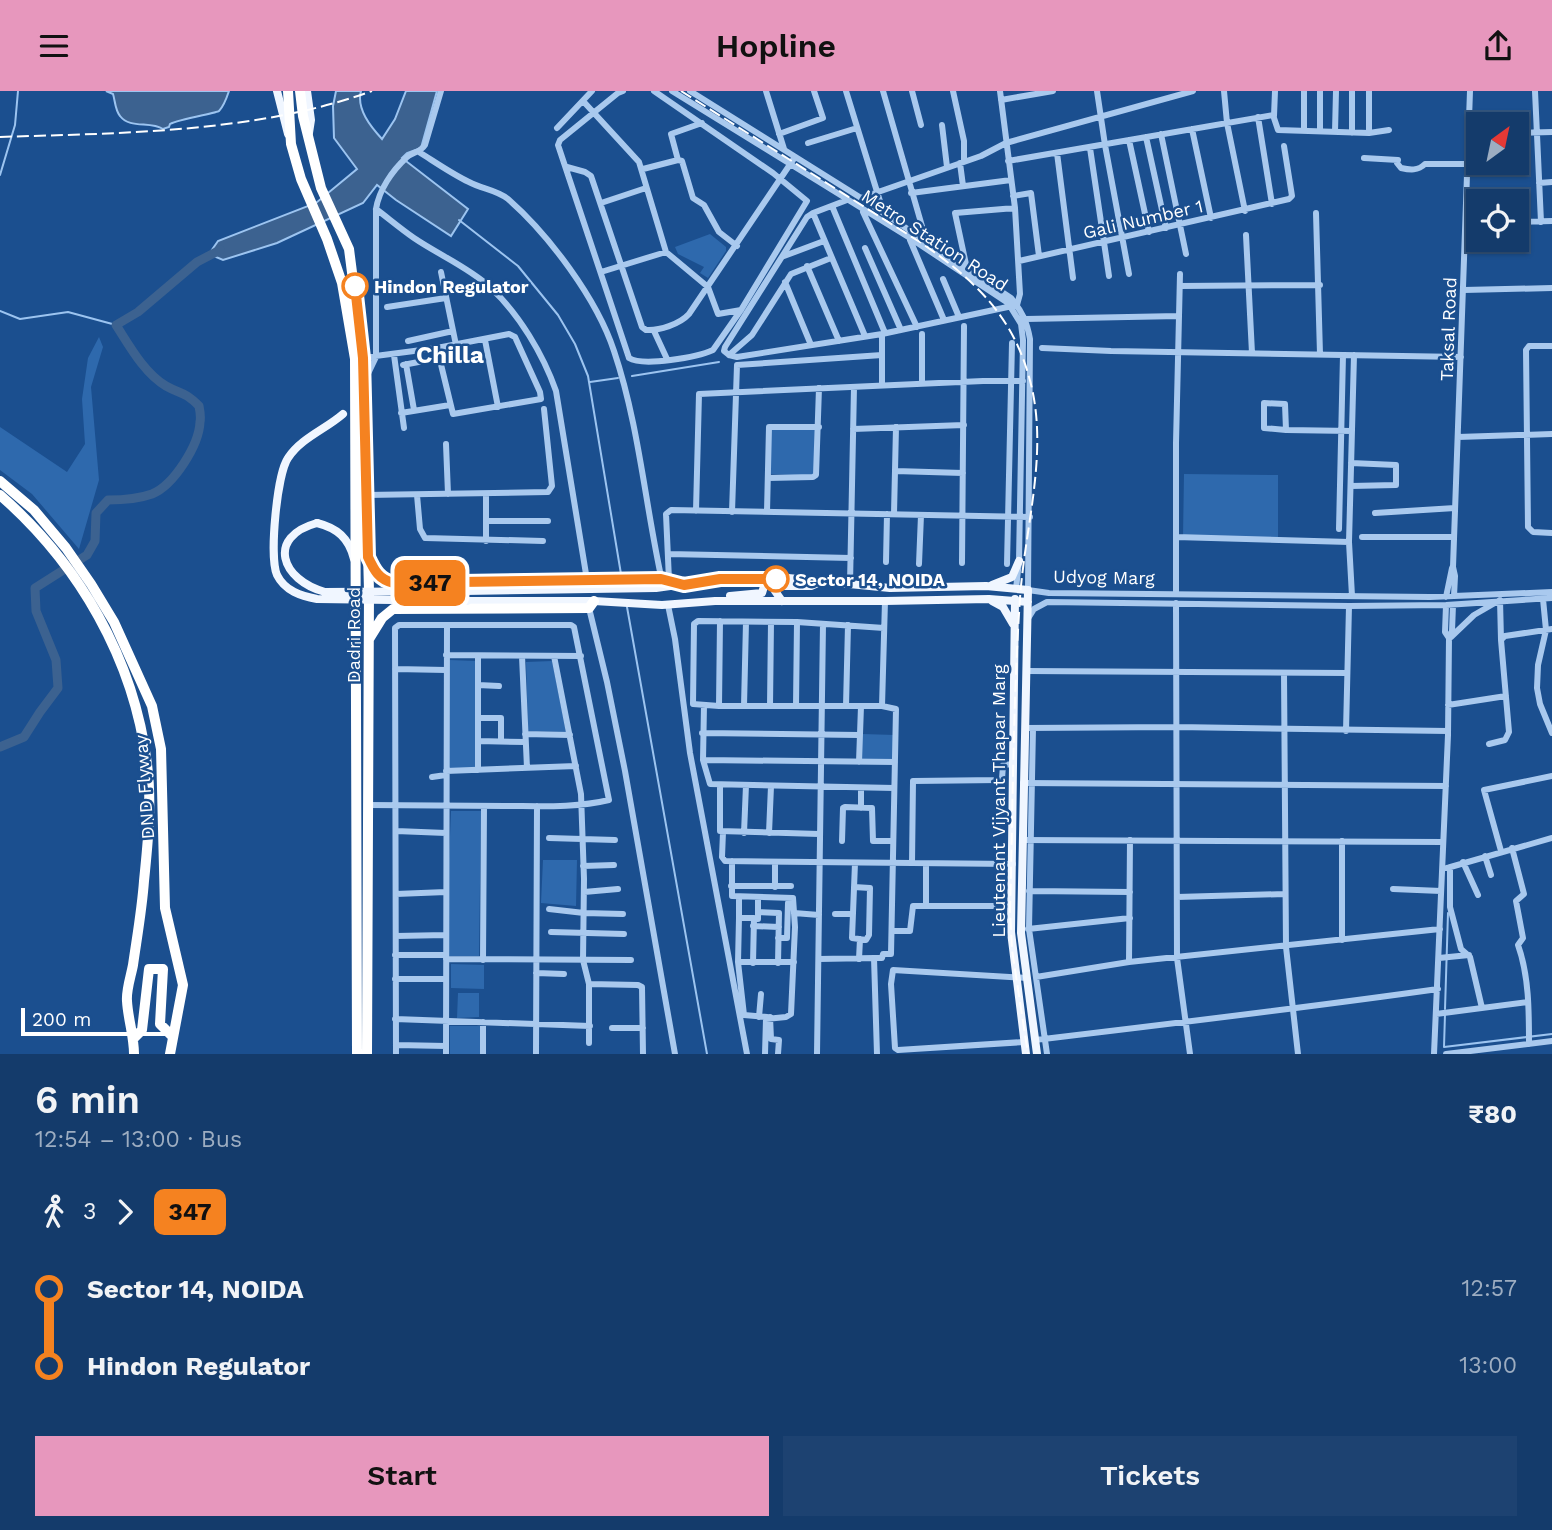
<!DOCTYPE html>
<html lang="en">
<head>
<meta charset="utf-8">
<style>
  :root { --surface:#143b6b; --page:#1d4271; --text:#f1f3f6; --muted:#9dadc1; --line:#33557e; --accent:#e797bd }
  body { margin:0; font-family:"Work Sans",sans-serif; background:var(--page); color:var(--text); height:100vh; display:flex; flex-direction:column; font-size:26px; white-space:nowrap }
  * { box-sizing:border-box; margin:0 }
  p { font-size:23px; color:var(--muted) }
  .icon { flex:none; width:38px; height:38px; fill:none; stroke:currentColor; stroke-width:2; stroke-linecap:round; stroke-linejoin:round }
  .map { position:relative; height:963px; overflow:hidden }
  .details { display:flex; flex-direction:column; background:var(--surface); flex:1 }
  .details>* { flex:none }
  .badge { padding:0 14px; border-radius:10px; font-size:24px; line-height:46px }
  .needle { width:46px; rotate:33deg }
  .buttons { position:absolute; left:1466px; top:21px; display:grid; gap:14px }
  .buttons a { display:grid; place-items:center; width:63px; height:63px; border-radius:0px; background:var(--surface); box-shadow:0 2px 5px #0004,0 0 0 2px var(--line); font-size:35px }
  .scale { position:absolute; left:21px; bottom:18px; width:144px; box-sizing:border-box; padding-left:7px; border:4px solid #fff; border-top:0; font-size:19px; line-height:24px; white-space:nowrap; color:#fff; -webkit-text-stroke:5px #1b4f8f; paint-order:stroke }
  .map>.badge { position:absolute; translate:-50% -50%; box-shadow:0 0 0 4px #fff }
  .legs { display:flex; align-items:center; gap:10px; height:77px; padding:0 35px; font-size:23px }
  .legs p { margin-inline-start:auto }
  .overview { display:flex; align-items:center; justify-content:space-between; height:119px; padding:0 35px }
  h1 { font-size:38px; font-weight:600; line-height:52px }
  .action { display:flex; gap:14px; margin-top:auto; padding:14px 35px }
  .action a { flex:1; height:80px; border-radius:0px; background:var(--accent); color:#111; font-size:28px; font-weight:600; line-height:80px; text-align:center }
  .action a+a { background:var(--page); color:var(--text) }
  ul { padding:0 35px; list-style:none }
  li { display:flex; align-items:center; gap:24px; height:77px; font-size:26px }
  li i { display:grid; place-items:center; width:10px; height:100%; margin:0 9px; background:currentColor }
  li i::after { content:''; width:18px; height:18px; margin:-9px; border:5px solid; border-radius:50%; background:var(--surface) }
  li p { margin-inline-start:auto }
  li:first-child i { background:linear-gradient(#0000 50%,currentColor 0) }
  li:last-child i { background:linear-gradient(currentColor 50%,#0000 0) }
  header { display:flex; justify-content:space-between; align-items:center; height:91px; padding:0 35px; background:var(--accent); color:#111; font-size:32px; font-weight:600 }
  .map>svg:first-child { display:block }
  .green { fill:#2e69ad }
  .water { fill:#3c6290; stroke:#9cc4f0; stroke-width:2 }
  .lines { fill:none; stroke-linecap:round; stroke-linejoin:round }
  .stream { stroke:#9cc4f0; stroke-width:2 }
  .river { stroke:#3c6290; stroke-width:9 }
  .minor { stroke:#a9c9ee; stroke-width:6 }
  .major { stroke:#f0f6ff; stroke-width:8 }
  .highway { stroke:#fff; stroke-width:10 }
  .rail { stroke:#fff; stroke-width:2; stroke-dasharray:12 5; stroke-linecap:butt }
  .major-bridge { stroke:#f0f6ff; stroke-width:8 }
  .line-1-casing { stroke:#fff; stroke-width:16 }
  .line-1 { stroke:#f58220; stroke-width:10 }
  .stop-1-dot { fill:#fff; stroke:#f58220; stroke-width:3.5 }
  .labels { text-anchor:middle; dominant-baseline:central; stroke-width:5; stroke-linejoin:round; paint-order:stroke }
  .street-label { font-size:18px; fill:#fff; stroke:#1b4f8f }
  .stop-label { font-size:18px; font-weight:bold; fill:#fff; stroke:#1b4f8f; text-anchor:start }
  .district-label { font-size:24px; font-weight:bold; fill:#fff; stroke:#1b4f8f }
</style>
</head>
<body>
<header><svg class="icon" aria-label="menu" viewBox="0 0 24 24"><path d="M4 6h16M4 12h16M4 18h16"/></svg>Hopline<svg class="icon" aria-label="share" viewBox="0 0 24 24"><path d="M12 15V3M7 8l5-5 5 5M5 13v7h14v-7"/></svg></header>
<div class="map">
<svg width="1552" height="963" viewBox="0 0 1552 963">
  <rect width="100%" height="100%" fill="#1b4f8f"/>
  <path class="green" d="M 710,143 L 726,156 L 726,160 L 708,187 L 700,182 L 704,176 L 678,163 L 675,156 Z
    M 99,246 L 103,256 L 91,296 L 99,389 L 79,458 L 32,403 L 0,379 L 0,336 L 67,381 L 85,353 L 82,308 L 88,267 Z
    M 771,338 L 815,339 L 814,385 L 770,383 Z
    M 1184,383 L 1278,384 L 1278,447 L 1183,446 Z
    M 449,569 L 477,570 L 476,677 L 449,677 Z
    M 552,570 L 566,641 L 528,640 L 526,571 Z
    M 862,643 L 895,644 L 894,671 L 861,669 Z
    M 451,720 L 481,720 L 479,865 L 449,865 L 446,844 Z
    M 543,769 L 577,769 L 576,815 L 541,812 Z
    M 451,873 L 484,874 L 484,898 L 451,897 Z
    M 458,902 L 479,902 L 479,926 L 457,927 Z
    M 450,935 L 480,935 L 480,963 L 450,963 Z"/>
  <path class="water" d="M 106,0 L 229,0 C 227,6 223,16 219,20 C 217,22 179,28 170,33 L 169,36 L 163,38 C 150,30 130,38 120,25 C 115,19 115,9 113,3 Z
    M 336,0 L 361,0 C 356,18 371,36 382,48 L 395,28 L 406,0 L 437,0 L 421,57 L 407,62 L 402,67 L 468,118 L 451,145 L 396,109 L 377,94 L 363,112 L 277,152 L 223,169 L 209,163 L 218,150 L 316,112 L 357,78 L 334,47 L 333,15 Z"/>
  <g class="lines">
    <path class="stream" d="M 0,84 L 15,34 L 18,0
      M 459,129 L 518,175 L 558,224 L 575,253 L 588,285 L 621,483
      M 0,220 L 20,228 L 68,221 L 116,234
      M 632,285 L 719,271
      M 590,291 L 618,287
      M 627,516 L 707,963
      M 1445,918 L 1448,822
      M 1445,923 L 1444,956 L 1552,943"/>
    <path class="river" d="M 0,656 L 24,646 L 40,621 L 58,597 L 56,569 L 36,520 L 35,497 L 87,464 L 95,450 L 96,422 L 108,409 C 123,409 138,408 152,403 C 174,394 199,354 200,331 C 201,326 200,320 199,315 C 184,300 182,304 166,295 C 144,282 129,254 116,234 L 138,221 L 197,171 L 220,159"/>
    <path class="minor" d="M 623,0 L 618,2 L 560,49 L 558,54 L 629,267 C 643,276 698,266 713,259 L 741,219 L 807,110 L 773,82 L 654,0
      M 672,0 L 910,147 L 1008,212 L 1021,233 L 1023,249 L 1019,470 L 1016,498
      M 690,0 L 861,107 L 1011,207 C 1022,220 1027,231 1030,248 L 1028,499 L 1049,502 L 1430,506 L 1552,501
      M 766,0 L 784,58
      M 846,0 L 883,120
      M 883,0 L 926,149
      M 912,0 L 921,34
      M 953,0 L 964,50 L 964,70
      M 1097,0 L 1105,54 L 1129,183
      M 1224,0 L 1227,32 L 1245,120
      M 1304,0 L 1304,38
      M 1320,0 L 1320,40
      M 1535,0 L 1541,131
      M 1001,9 L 1053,0
      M 583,10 L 639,71 L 666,161 L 708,196 L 718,223 L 741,219
      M 1274,25 L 1275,0
      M 1258,26 L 1272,113
      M 942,34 L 947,76
      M 557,37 L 592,0
      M 1192,38 L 1211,127
      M 1335,41 L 1336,0
      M 1352,42 L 1352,0
      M 1369,42 L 1369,0
      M 1517,42 L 1552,41
      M 779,43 L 823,27 L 814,0
      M 1161,43 L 1186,163
      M 1146,46 L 1166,137
      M 1129,49 L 1149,141
      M 808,52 L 857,37
      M 1090,57 L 1109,185
      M 419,61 C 435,71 452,83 469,91 C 482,98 497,99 508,108 C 549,144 597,208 614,260 C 639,334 645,413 662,490
      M 1057,62 L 1073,187
      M 1364,67 L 1398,69 L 1397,72 L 1401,77 C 1410,79 1418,80 1425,73 L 1467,73
      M 678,69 L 671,43 L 702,32
      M 1008,70 L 1273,24 L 1278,39 L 1369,42 L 1389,39
      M 960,72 L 963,95
      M 567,76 L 585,81 L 591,85 L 642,236 L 646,239 C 659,240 680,233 689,223 L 795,66
      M 643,78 L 678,69 L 682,70 L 693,107 L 704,114 L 719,141 L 737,155
      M 1539,92 L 1552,91
      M 911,102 L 1011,89
      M 1013,105 L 1031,102 L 1039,165
      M 861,107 L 981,65 L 1006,52 L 1193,0
      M 601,112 L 646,97
      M 832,115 L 885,242
      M 376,118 C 388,127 401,138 414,147 C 439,164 468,176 490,196 C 519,223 543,263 556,300 L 587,489
      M 863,121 L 917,236
      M 813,122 L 865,245
      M 1316,122 L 1320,263
      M 1517,131 L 1552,130
      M 1466,132 L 1479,132
      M 1246,144 L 1252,262
      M 910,149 L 944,229
      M 865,157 L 901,239
      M 784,165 L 824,150
      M 1019,170 L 1289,108 L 1292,105 L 1284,55
      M 807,175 L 839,250
      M 967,178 L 955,122 L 1015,117
      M 441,181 L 456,254
      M 601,181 L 666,161
      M 943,188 L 959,226
      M 785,191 L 811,254
      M 1180,195 L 1320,194
      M 1464,199 L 1552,197
      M 387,216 L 446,207
      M 1026,228 L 1179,225
      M 654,240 L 667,268
      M 882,243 L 882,294
      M 922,243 L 922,292
      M 485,249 L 498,316
      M 408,250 L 453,240
      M 1552,255 L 1529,255 L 1526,259 L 1528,436 L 1533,441 L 1552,442
      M 1042,257 L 1111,260 L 1461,266
      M 394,264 L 404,337
      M 729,264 L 724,260 L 725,256 L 807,126 L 813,122 L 847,109
      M 729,264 L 737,266 L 882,243 L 1017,214 L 1020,203 L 1015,117 L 1000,0
      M 729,264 L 752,244 L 791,183 L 831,167
      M 360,267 L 437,257 L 509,243 L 515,246 L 540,301 L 541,308 L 453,323 L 437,257
      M 406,273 L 414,319
      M 403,274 L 439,267
      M 365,289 L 376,266 L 376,118 C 379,99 392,80 406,67 C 412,61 420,62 425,54 L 441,0
      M 401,322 L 450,314
      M 853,338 L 964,334
      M 1286,339 L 1264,337 L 1264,312 L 1285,313 L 1286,339 L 1352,340
      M 1458,346 L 1552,343
      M 446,353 L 448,403
      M 895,380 L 963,382
      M 768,387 L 813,386 L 816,384 L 819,297
      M 1351,395 L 1396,394 L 1396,374 L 1351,372
      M 486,403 L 486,450
      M 366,404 L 548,401 L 552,395 L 544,318
      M 417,404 L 420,438 L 425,447 L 543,450
      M 696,420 L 699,303 L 983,290 L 1023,290
      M 732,421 L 737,274 L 882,264
      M 767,421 L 769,336 L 819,336
      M 1375,422 L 1455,417
      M 894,423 L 896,336
      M 486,430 L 548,430
      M 1339,438 L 1343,264
      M 1176,446 L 1349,451
      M 1362,446 L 1454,446
      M 668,463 L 851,467
      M 886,471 L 887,423
      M 962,472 L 964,235
      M 919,473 L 921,424
      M 1007,473 L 1012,252
      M 669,489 L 666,423 L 671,419 L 1030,426
      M 850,493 L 854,296
      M 1176,503 L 1176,352 L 1180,183
      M 1352,505 L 1349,451 L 1354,264
      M 1454,505 L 1455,485 L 1453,476 L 1470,0
      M 1446,506 L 1452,477
      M 1543,508 L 1546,539 L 1538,574 L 1537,597 L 1540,613 L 1552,642
      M 1176,512 L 1177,867 L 1190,963
      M 668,514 L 675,548 L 690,662 L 747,963
      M 1446,514 L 1445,541 L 1449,547
      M 589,517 L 607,591 L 625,680 L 675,963
      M 1029,526 L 1034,518 L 1047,511 L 1349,515 L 1446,514 L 1552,507
      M 1451,546 L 1474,524 L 1500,509 L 1501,549
      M 446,564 L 581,565
      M 522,565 L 527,677
      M 554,565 L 581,703 L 584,788 L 583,869 L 589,893 L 638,894 L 642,896 L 643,963
      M 395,578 L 446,579
      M 1026,580 L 1347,582
      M 1284,582 L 1286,856 L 1298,963
      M 478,594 L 499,595
      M 704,614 L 703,669 L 710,693 L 894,697
      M 1448,614 L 1506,605
      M 719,615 L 720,530
      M 744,615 L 746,531
      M 770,615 L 771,531
      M 796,615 L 797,531
      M 846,615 L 848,534
      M 882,615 L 885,510
      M 478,627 L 501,627 L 501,649
      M 1025,637 L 1176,636 L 1448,640
      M 1033,637 L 1029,838 L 1047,963
      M 1346,640 L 1349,515
      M 702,642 L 859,644
      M 525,643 L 570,644
      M 478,650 L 525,651
      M 1489,653 L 1505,649 L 1509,641 L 1501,549 L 1505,545 L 1552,538
      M 703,669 L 895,671
      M 859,671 L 861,615
      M 478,679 L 478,565
      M 446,680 L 576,675
      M 432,686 L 446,684
      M 1023,692 L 1446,695
      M 720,694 L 720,740 L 819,743
      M 368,714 C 414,714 459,715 505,715 C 539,715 576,717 609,709 L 574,536 L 571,534 L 399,534 L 395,537 L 396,963
      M 861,717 L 861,697
      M 396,740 L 446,742
      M 723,741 L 722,766 L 725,770 L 1013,773
      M 744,742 L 746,694
      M 769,742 L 771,695
      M 549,747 L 615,749
      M 1022,749 L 1443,751
      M 842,750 L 843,717 L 845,716 L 872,717 L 873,750 L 893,750
      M 1512,757 L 1524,803 L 1516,810 L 1523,847 L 1518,854 C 1529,885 1529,920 1529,953
      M 1501,760 L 1484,699 L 1552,685
      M 1485,765 L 1491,784
      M 732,770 L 732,805 L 793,807 L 795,836 L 791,923 L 786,926 L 766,928 L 765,963
      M 1463,771 L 1478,804
      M 912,772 L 913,690 L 999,689 L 1002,688 L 1003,674 L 1014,673
      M 583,775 L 614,774
      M 1450,776 L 1450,816 L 1461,858 L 1470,866 L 1482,917
      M 1447,777 L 1552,747
      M 731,795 L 791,795
      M 775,796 L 775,771
      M 854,796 L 870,797 L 869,844 L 866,849 L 852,847 L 855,772
      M 1393,798 L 1441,800
      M 1029,800 L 1130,801
      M 584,801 L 618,798
      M 396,803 L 446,801
      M 739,806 L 739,827 L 754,827 L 753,872
      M 1177,806 L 1285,803
      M 926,815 L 926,773
      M 549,818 L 584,822 L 623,823
      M 758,821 L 779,822 L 778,872
      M 794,822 L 819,824
      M 835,823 L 853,823
      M 739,827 L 738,871 L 794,871
      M 758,828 L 758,807
      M 753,835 L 779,836
      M 1028,838 L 1130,827
      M 892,840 L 910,840 L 913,815 L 1011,815
      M 551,841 L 624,843
      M 396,845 L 446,844
      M 778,847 L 787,847 L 788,812
      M 1342,849 L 1342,750
      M 395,864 L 446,864
      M 874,867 L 882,867 L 883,863 L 891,863 L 896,618 L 882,615 L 719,615 L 693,613 L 694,533 L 698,530 L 797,531 L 884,537
      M 1439,867 L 1469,864
      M 446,868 L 631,869
      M 819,868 L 874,867 L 877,963
      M 859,868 L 860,848
      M 483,869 L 484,715
      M 738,871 L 744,924 L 767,926
      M 1129,871 L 1130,749
      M 536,882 L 564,883
      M 1036,886 L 1129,871 L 1440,838
      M 395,888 L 445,888
      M 1436,923 L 1528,911
      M 759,926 L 761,903
      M 770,926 L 771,948 L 779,949 L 778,963
      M 395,928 L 590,935
      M 612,937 L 643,937
      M 1035,949 C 1169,933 1304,917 1438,898
      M 1024,951 L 898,959 L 895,957 L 891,893 L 893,879 L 1027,887
      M 589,952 L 589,893
      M 396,954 L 446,955
      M 446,963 L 447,534
      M 483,963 L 483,931
      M 536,963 L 537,715
      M 817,963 L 823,533
      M 1434,963 L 1448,644 L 1449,547 L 1452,540 L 1453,514
      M 1446,963 L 1552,950"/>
    <path class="major" d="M 277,0 L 288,43
      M 307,0 L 311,29 L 309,42
      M 317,432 C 337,437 349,447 354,468
      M 992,494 L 1012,486 L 1019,470
      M 464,500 L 656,497 L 720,488 L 788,487 L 890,497 L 986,495 L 1028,499 L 1021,842 L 1037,963
      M 730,505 L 762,502 L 765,492 L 761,488
      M 1015,508 L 1011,841 L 1026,963
      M 467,510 L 594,510 L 662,514 L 715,510 L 885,510 L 989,508 L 1028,511
      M 782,510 L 775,500 L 781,495 L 811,495 L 820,491
      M 992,510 L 1003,516 L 1013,533"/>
    <path class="highway" d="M 288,0 L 291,53 L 301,88 L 327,148 L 342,192 L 355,268 L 357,963
      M 300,0 L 303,25 L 321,97 L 349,158 L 363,267 L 369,500 L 367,963
      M 0,390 L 34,419 L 66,457 L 91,493 L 114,531 L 152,615 L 161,658 L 165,817 L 183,894 L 170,963
      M 0,404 C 79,473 134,568 147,673 C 152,712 148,751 144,790 C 142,818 137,846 133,874 C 131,885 126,899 127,910 C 128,928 134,945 134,963
      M 370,470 C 376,481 381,489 394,493 L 655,488 L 669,489 L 683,494
      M 369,548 L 382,527 L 393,518 L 589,517 L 594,510
      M 134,947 L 142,939 L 149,878 L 163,878 L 160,933 L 173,946"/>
    <path class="rail" d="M 681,0 L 923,153 C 974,189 1012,224 1029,286 C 1050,358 1025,434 1020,507 C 1013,610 1013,715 1010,819 L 1012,859 L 1028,963
      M 0,46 C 122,42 256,42 372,0"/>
    <path class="major-bridge" d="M 343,323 C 326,338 301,347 288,367 C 277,383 269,466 277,484 C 285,500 301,505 317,508 L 467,510
      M 317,432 C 266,446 281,489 325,501 L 464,500"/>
  </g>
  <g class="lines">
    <g class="line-1-casing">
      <path id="line-1" d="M 355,195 L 363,267 L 368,466 C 374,479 379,489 394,492 L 661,488 L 684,494 L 720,488 L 776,488"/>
    </g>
    <use href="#line-1" class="line-1"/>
  </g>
  <g class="stop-1-dot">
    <circle cx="355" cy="195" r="12"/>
    <circle cx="776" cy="488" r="12"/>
  </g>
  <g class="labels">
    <g class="street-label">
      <text transform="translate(1143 128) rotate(-13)">Gali Number 1</text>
      <text transform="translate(935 149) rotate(33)">Metro Station Road</text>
      <text transform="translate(1448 238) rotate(-88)">Taksal Road</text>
      <text transform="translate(1104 486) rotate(1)">Udyog Marg</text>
      <text transform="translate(353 544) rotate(-90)">Dadri Road</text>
      <text transform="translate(144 696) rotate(-94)">DND Flyway</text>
      <text transform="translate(998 710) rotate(-90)">Lieutenant Vijyant Thapar Marg</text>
    </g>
    <g class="stop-label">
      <text x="374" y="195">Hindon Regulator</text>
      <text x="795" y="488">Sector 14, NOIDA</text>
    </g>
    <g class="district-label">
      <text x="450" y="264">Chilla</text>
    </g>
  </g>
</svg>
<div class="buttons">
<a><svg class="needle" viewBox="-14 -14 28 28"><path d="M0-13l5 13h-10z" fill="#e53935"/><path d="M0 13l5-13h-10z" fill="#9dadc1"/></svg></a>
<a><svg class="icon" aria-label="locate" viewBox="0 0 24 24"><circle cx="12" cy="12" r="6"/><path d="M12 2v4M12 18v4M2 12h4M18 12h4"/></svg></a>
</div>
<div class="scale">200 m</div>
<b class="badge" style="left:430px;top:492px;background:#f58220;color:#111">347</b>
</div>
<section class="details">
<div class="overview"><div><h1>6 min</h1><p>12:54 – 13:00 · Bus</p></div><b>₹80</b></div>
<div class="legs"><svg class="icon" aria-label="walk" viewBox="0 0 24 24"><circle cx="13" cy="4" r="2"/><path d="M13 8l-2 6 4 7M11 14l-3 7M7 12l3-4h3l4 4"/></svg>3<svg class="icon" aria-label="forward" viewBox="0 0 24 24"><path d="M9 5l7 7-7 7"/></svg><b class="badge" style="background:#f58220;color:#111">347</b></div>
<ul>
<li><i style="color:#f58220"></i><b>Sector 14, NOIDA</b><p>12:57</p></li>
<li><i style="color:#f58220"></i><b>Hindon Regulator</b><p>13:00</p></li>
</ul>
<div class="action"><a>Start</a><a>Tickets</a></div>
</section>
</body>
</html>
